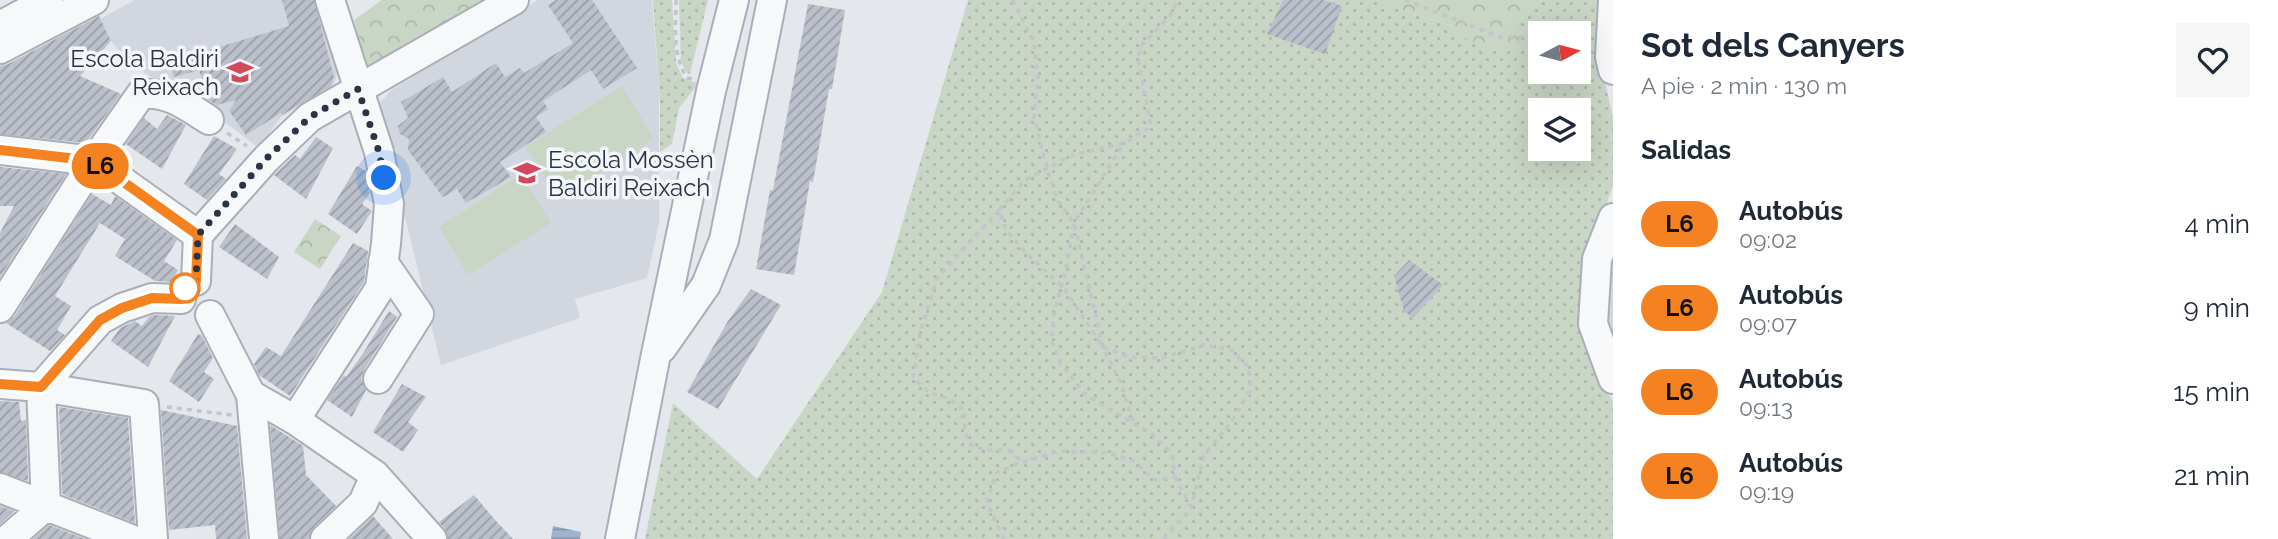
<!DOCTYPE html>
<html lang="es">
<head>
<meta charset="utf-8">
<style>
  :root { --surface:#fff; --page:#f6f6f7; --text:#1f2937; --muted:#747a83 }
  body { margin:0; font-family:Raleway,sans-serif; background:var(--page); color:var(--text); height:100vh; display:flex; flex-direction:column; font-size:26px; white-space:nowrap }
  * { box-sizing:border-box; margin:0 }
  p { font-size:23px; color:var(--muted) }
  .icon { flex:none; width:38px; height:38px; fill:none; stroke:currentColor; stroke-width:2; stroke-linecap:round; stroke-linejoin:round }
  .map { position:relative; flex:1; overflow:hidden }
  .panel { display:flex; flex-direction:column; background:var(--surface); width:665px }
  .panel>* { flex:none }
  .badge { padding:0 14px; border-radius:23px; font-size:24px; line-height:46px }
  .needle { width:46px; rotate:83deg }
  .controls { position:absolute; left:1528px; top:21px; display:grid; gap:14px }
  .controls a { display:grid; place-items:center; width:63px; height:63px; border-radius:0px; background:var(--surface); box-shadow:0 7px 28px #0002; font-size:35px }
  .you { position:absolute; width:35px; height:35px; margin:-18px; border:5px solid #fff; border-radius:50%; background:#1a73e8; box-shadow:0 0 0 10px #1a73e833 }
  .map>.badge { position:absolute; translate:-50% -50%; box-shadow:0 0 0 4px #fff }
  h2 { padding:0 28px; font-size:26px; line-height:63px }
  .round { display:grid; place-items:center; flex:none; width:74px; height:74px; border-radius:0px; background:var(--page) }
  .summary { display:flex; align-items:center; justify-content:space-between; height:119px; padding:0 28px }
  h1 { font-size:33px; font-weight:700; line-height:52px }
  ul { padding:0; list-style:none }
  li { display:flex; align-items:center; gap:21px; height:84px; padding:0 28px }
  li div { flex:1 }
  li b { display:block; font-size:26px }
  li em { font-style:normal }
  li .badge { min-width:77px; font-weight:700; text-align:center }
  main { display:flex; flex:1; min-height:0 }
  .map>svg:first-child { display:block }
  .built { fill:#d2d6de }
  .grass { fill:url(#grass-dots); fill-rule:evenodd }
  .forest { fill:url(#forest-crowns) }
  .pitch { fill:#c9d6c5 }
  .water { fill:url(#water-rules) }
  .building { fill:url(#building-hatch) }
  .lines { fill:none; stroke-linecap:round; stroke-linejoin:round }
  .minor-casing { stroke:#a9aeb7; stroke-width:32 }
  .path { stroke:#c2c5cb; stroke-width:3.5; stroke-dasharray:5 5; stroke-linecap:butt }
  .minor { stroke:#f7f8fa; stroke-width:28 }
  .line-casing { stroke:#fff; stroke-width:16 }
  .line { stroke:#f58220; stroke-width:10 }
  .walk { stroke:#2b3445; stroke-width:7; stroke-dasharray:0 12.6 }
  .stop-dot { fill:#fff; stroke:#f58220; stroke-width:3.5 }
  .labels { text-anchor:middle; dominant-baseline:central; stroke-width:7; stroke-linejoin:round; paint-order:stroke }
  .poi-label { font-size:24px; fill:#2b3445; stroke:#f4f6f9; text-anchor:end }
</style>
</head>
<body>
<main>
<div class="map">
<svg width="1613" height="539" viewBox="0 0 1613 539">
  <defs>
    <pattern id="grass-dots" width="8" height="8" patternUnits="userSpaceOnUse" patternTransform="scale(1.75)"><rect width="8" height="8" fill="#c9d6c5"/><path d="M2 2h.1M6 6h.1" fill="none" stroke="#adb8ab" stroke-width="1.8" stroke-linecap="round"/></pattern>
    <pattern id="forest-crowns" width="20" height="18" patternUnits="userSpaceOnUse" patternTransform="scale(1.75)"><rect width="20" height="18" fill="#c9d6c5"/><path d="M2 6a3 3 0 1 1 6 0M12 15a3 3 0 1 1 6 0" fill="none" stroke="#adb8ab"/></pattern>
    <pattern id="water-rules" width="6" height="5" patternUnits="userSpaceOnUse" patternTransform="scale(1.75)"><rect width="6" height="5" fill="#9fb4cc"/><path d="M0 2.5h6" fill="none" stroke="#8293a7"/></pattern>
    <pattern id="building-hatch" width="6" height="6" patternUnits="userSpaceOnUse" patternTransform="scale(1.75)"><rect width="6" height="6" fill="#bbc0ca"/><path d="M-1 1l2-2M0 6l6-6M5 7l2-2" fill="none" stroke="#989da6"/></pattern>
  </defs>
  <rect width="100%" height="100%" fill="#e4e7ec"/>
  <path class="built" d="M 135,0 L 318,0 L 338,65 L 336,79 L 331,89 L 281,117 L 259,148 L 194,99 L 159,82 L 130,63 L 111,41 L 100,19 Z
    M 538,0 L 652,0 L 659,92 L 659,223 L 647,278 L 575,299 L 580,318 L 441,365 L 378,106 L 390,91 Z
    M 1613,236 L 1613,358 L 1601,311 Z"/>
  <path class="grass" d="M 653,0 L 672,0 L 676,63 L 683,78 L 696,83 L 695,88 L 679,108 L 672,144 L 660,152 L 660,103 Z
    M 679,0 L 708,0 L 690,74 L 687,73 L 681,61 Z
    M 968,0 L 1378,0 L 1389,6 L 1452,26 L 1470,42 L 1518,21 L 1542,0 L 1602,0 L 1604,78 L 1613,118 L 1613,185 L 1589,259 L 1600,376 L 1613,402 L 1613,539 L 645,539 L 673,403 L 757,479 L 882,292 ZM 1540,33 L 1578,33 L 1578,72 L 1540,72 ZM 1540,110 L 1578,110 L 1578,149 L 1540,149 Z"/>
  <path class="forest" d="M 382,0 L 495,0 L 370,78 L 354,20 Z
    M 1378,0 L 1542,0 L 1518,21 L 1519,46 L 1501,51 L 1470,42 L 1452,26 L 1389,6 Z
    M 315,219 L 341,236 L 320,269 L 294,252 Z"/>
  <path class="pitch" d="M 622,86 L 654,139 L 560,199 L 525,147 Z
    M 521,174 L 551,223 L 468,275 L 439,227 Z"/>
  <path class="water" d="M 553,526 L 581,532 L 580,539 L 551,539 Z"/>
  <path class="building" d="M 282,0 L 314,0 L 334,77 L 331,86 L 282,115 L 281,113 L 246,135 L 229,111 L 236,100 L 217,105 L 209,100 L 199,70 L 174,77 L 169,62 L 289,26 Z
    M 556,0 L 592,0 L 637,68 L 603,89 L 591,70 L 543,101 L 548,109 L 536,117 L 546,132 L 500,162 L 511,177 L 466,203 L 457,189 L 443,197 L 408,150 L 409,139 L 400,134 L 398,126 L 408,118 L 401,102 L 443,77 L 452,92 L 496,63 L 505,77 L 520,68 L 524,73 L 573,43 L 548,5 Z
    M 1283,0 L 1323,0 L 1342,6 L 1325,54 L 1267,34 Z
    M 808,4 L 845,10 L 832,89 L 829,89 L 813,182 L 810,181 L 794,275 L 756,269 L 770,190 L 773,190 Z
    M 99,16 L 111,41 L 80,76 L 121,94 L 86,143 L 0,134 L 0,66 L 8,64 Z
    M 167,115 L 186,125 L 162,169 L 126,144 L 144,118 L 157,129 Z
    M 214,136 L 237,149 L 219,174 L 226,179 L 207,200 L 184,184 Z
    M 316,137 L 333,148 L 306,199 L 274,175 L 295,155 L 300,159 Z
    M 357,166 L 366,171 L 370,193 L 362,204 L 372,211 L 357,234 L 328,214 Z
    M 0,167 L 66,174 L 0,277 L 0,233 L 14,206 L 0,206 Z
    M 92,194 L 111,205 L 115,196 L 177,240 L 164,261 L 178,270 L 171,282 L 155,281 L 115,256 L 125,239 L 100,223 L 55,296 L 71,306 L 57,330 L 65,335 L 50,351 L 6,323 L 14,317 Z
    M 235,224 L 279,257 L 267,279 L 219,247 Z
    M 353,243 L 368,251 L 364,282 L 290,396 L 259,375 L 254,364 L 266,347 L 281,356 Z
    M 1409,260 L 1443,285 L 1413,318 L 1404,311 L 1394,276 Z
    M 751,289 L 781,305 L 718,409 L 687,392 L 728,321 Z
    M 389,311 L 397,317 L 364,370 L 361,379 L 366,390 L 352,417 L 327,400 L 344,375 L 346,377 L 362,355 Z
    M 154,315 L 175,316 L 148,367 L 111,341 L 120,328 L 135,321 L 142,326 L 149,317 Z
    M 198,334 L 202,336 L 213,358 L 204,372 L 214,379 L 199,402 L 169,381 Z
    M 402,384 L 426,397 L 408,422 L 418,430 L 403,452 L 373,432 Z
    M 0,401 L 19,402 L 21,421 L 26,420 L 28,481 L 0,472 Z
    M 59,407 L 128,418 L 135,523 L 64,495 L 62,492 Z
    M 161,410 L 237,426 L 247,539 L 216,539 L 215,525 L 169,530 Z
    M 270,425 L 303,446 L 306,475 L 336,506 L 314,527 L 309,539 L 280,539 Z
    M 474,495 L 496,521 L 513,539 L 448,539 L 445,529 L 439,522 Z
    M 0,506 L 14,511 L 0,524 Z
    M 373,516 L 393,539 L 349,539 Z
    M 49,525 L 85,539 L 33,539 Z"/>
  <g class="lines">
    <g class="minor-casing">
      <path id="minor" d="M 1613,0 L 1610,57 L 1613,70
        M 0,26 L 48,0
        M 0,49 L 94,0
        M 0,150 L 94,161 L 198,235 L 196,281
        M 1613,218 L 1597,259 L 1593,324 L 1613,379
        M 198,235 L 266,159 L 310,117 L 514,0
        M 0,308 L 94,161 L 141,94 C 168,91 187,106 209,120
        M 210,315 L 251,395 L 264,539
        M 662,348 L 706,285 L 724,240 L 772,0
        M 378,379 L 419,314 L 383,262
        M 0,384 L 41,387 L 144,404 L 153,539
        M 251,395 L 295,420 L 375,475 L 432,539
        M 295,420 L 380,288 L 386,244 L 389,204 L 379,152 L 330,0
        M 0,488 L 131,539
        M 8,539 L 46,506 L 41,387 L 100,320 L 122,308 L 152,298 L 181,299
        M 325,539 L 363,503 L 375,475
        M 620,539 L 655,359 L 711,91 L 734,0"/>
    </g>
    <path class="path" d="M 676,0 C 676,27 672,55 687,78 L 692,79
      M 1012,0 L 1034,42 L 1038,78 L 1034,117 L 1047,169 L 1058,201 L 1074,223 L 1103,347 L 1120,381 L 1133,422
      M 1405,0 L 1500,37 L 1540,38
      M 1572,33 L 1590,23
      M 227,133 L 247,146
      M 999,210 L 937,278 L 921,330 L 913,378 L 932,394 L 948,398 L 964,410 L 965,432 L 971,445 L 985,450 L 1008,450 L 1022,462 L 1060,451 L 1108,453 L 1134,461 L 1155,480 L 1175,477 L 1172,454 L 1152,434 L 1086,395 L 1061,364 L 1051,340 L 1055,310 L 1068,261 L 1074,223 L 1124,143
      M 167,407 L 232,415
      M 1175,477 L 1190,506
      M 1004,539 L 987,503 L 996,473 L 1022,462
      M 1164,539 L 1191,508 L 1204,455 L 1228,426 L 1250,391 L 1249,367 L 1231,350 L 1204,345 L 1161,358 L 1129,357 L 1103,347 L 1063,287 L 1026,253 L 1006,230 L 999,210 L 1025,180 L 1073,155 L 1124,143 L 1151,127 L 1138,57 L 1142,45 L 1169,17 L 1178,0"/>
    <use href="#minor" class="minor"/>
  </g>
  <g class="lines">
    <g class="line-casing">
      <path id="line" d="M 0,150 L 94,161 L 198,235 L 196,281 L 185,288 L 181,299 L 152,298 L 122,308 L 100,320 L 41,387 L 0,384"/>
    </g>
    <use href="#line" class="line"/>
    <path class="walk" d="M 185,288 L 196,281 L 198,235 L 266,159 L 310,117 L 358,89 L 379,152 L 384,178"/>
  </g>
  <defs>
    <g id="school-bare" transform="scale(2.1)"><path d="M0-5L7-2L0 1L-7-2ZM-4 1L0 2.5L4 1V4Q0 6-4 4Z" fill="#d1495b" stroke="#f4f6f9" stroke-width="2.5" paint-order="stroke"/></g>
  </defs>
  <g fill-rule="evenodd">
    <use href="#school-bare" x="240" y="72"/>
    <use href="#school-bare" x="527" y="173"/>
  </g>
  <circle class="stop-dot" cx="185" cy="288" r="14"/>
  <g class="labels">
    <g class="poi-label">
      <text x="219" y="58">Escola Baldiri<tspan x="219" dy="28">Reixach</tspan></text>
      <text x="548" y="159" text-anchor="start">Escola Mossèn<tspan x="548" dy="28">Baldiri Reixach</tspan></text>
    </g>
  </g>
</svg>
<div class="controls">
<a><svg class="needle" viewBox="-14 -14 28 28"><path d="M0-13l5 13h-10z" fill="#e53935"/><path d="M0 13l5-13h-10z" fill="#747a83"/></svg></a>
<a><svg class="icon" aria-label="layers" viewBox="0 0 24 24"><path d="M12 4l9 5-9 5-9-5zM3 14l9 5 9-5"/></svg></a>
</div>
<div class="you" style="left:384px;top:178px"></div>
<b class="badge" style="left:100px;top:166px;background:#f58220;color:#111">L6</b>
</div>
<section class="panel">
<div class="summary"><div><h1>Sot dels Canyers</h1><p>A pie · 2 min · 130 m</p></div><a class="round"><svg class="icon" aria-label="heart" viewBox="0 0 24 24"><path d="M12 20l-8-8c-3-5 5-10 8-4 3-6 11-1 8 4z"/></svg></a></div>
<h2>Salidas</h2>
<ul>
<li><span class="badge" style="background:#f58220;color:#111">L6</span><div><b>Autobús</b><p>09:02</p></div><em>4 min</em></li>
<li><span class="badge" style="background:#f58220;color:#111">L6</span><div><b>Autobús</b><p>09:07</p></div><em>9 min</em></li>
<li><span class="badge" style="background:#f58220;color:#111">L6</span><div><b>Autobús</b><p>09:13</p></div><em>15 min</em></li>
<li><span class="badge" style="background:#f58220;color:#111">L6</span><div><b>Autobús</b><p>09:19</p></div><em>21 min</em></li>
</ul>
</section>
</main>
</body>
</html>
